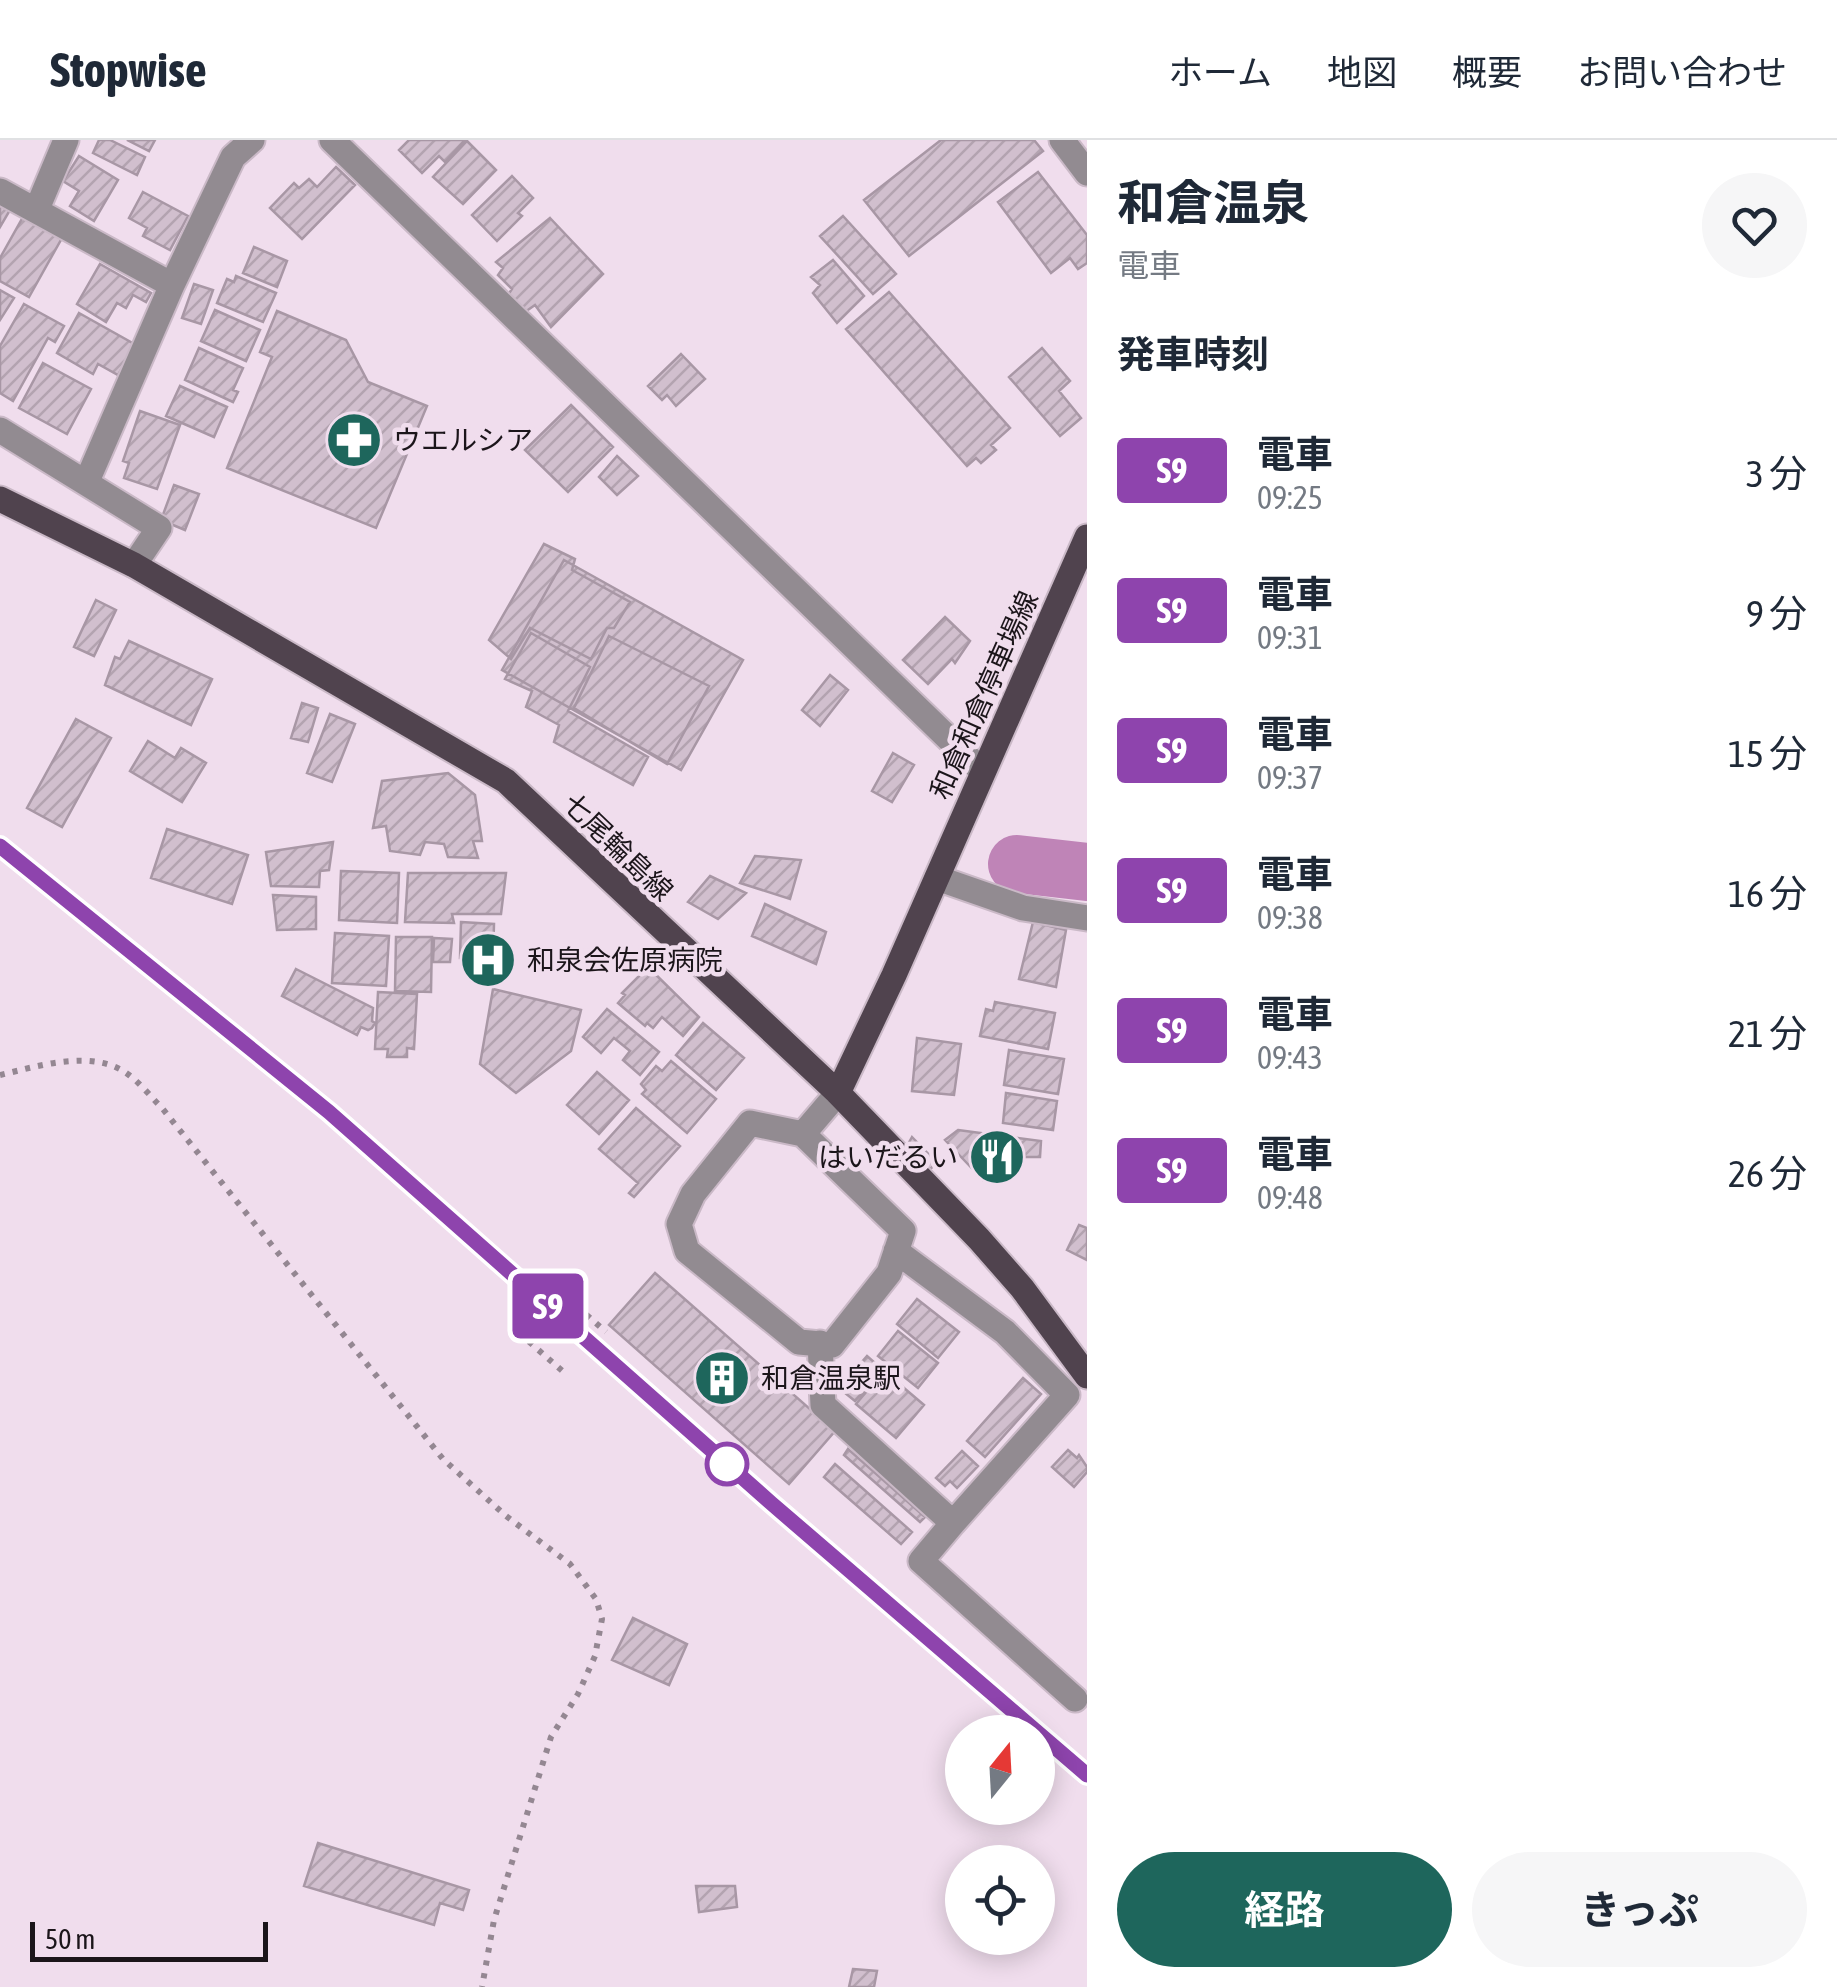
<!DOCTYPE html>
<html lang="ja">
<head>
<meta charset="utf-8">
<style>
  :root { --surface:#fff; --page:#f6f6f7; --text:#1f2937; --muted:#747a83; --line:#e0e1e3; --accent:#1e665c }
  body { margin:0; font-family:"Asap Condensed","Noto Sans JP",sans-serif; background:var(--page); color:var(--text); height:100vh; display:flex; flex-direction:column; font-size:38px; white-space:nowrap }
  * { box-sizing:border-box; margin:0 }
  p { font-size:32px; color:var(--muted) }
  .icon { flex:none; width:55px; height:55px; fill:none; stroke:currentColor; stroke-width:2; stroke-linecap:round; stroke-linejoin:round }
  .map { position:relative; flex:1; overflow:hidden }
  .details { display:flex; flex-direction:column; background:var(--surface); width:750px }
  .details>* { flex:none }
  .badge { padding:0 20px; border-radius:8px; font-size:35px; line-height:65px }
  .needle { width:65px; rotate:18deg }
  .fabs { position:absolute; left:945px; top:1575px; display:grid; gap:20px }
  .fabs a { display:grid; place-items:center; width:110px; height:110px; border-radius:50%; background:var(--surface); box-shadow:0 5px 25px #0003; font-size:50px }
  .scale { position:absolute; left:30px; bottom:25px; width:238px; box-sizing:border-box; padding-left:10px; border:5px solid #1b151a; border-top:0; font-size:28px; line-height:35px; white-space:nowrap; color:#1b151a; -webkit-text-stroke:8px #f0dded; paint-order:stroke }
  .map>.badge { position:absolute; translate:-50% -50%; box-shadow:0 0 0 5px #fff }
  h2 { padding:0 30px; font-size:38px; line-height:90px }
  .round { display:grid; place-items:center; flex:none; width:105px; height:105px; border-radius:52px; background:var(--page) }
  .overview { display:flex; align-items:center; justify-content:space-between; height:170px; padding:0 30px }
  h1 { font-size:48px; font-weight:700; line-height:75px }
  .cta { display:flex; gap:20px; margin-top:auto; padding:20px 30px }
  .cta a { flex:1; height:115px; border-radius:60px; background:var(--accent); color:#fff; font-size:40px; font-weight:700; line-height:115px; text-align:center }
  .cta a+a { background:var(--page); color:var(--text) }
  ul { padding:0; list-style:none }
  li { display:flex; align-items:center; gap:30px; height:140px; padding:0 30px }
  li div { flex:1 }
  li b { display:block; font-size:38px }
  li em { font-style:normal }
  li .badge { min-width:110px; font-weight:700; text-align:center }
  header { display:flex; align-items:center; gap:60px; box-sizing:border-box; height:140px; padding:0 50px; background:var(--surface); border-bottom:2px solid var(--line) }
  header strong { font-size:48px }
  nav { display:flex; gap:55px; margin-inline-start:auto; font-size:35px }
  main { display:flex; flex:1; min-height:0 }
  .map>svg:first-child { display:block }
  .lines { fill:none; stroke-linecap:round; stroke-linejoin:round }
  .river { stroke:#bf84b7; stroke-width:58 }
  .building { fill:url(#building-hatch); stroke:#a897a5; stroke-width:2.5 }
  .minor-casing { stroke:#cab9c7; stroke-width:29 }
  .major-casing { stroke:#cab9c7; stroke-width:29 }
  .path { stroke:#948792; stroke-width:6; stroke-dasharray:5 8; stroke-linecap:butt }
  .minor { stroke:#928b91; stroke-width:25 }
  .major { stroke:#50434e; stroke-width:25 }
  .rail-casing { stroke:#7e727c; stroke-width:11 }
  .rail { stroke:#f0dded; stroke-width:8; stroke-dasharray:22; stroke-linecap:butt }
  .path-bridge { stroke:#948792; stroke-width:6; stroke-dasharray:5 8; stroke-linecap:butt }
  .line-casing { stroke:#fff; stroke-width:22 }
  .line { stroke:#8e44ad; stroke-width:15 }
  .stop-dot { fill:#fff; stroke:#8e44ad; stroke-width:5 }
  .labels { text-anchor:middle; dominant-baseline:central; stroke-width:9; stroke-linejoin:round; paint-order:stroke }
  .poi-label { font-size:28px; fill:#1b151a; stroke:#f0dded; text-anchor:start }
  .street-label { font-size:28px; fill:#1b151a; stroke:#f0dded }
</style>
</head>
<body>
<header>
<strong>Stopwise</strong>
<nav><a>ホーム</a><a>地図</a><a>概要</a><a>お問い合わせ</a></nav>
</header>
<main>
<div class="map">
<svg width="1087" height="1847" viewBox="0 0 1087 1847">
  <defs>
    <pattern id="building-hatch" width="6" height="6" patternUnits="userSpaceOnUse" patternTransform="scale(2.5)"><rect width="6" height="6" fill="#d1bfce"/><path d="M-1 1l2-2M0 6l6-6M5 7l2-2" fill="none" stroke="#b3a3b0"/></pattern>
  </defs>
  <rect width="100%" height="100%" fill="#f0dded"/>
  <g class="lines">
    <path class="river" d="M 1017,724 L 1087,732"/>
  </g>
  <path class="building" d="M 99,0 L 110,0 L 145,17 L 137,35 L 93,13 Z
    M 127,0 L 155,0 L 149,11 Z
    M 409,0 L 465,0 L 445,22 L 439,16 L 422,33 L 399,10 Z
    M 941,0 L 1034,0 L 1043,11 L 909,116 L 864,60 Z
    M 467,1 L 496,30 L 463,64 L 433,37 Z
    M 79,16 L 118,40 L 94,81 L 70,66 L 79,51 L 63,41 Z
    M 336,27 L 355,45 L 302,99 L 270,68 L 294,43 L 299,48 L 309,39 L 317,47 Z
    M 1038,32 L 1087,95 L 1087,123 L 1078,129 L 1070,118 L 1051,133 L 998,62 Z
    M 512,36 L 533,58 L 518,73 L 522,76 L 497,101 L 472,75 Z
    M 143,52 L 188,76 L 170,110 L 143,96 L 147,88 L 129,78 Z
    M 0,64 L 10,70 L 0,87 Z
    M 843,76 L 896,134 L 873,154 L 820,96 Z
    M 23,77 L 62,98 L 29,157 L 0,141 L 0,118 Z
    M 550,78 L 603,134 L 551,187 L 535,165 L 525,172 L 506,158 L 512,149 L 498,135 L 503,128 L 496,122 Z
    M 254,107 L 287,121 L 277,147 L 243,133 Z
    M 833,120 L 864,156 L 837,183 L 813,153 L 820,145 L 811,137 Z
    M 100,124 L 151,153 L 146,162 L 133,155 L 126,168 L 117,163 L 106,182 L 77,164 Z
    M 236,136 L 276,153 L 263,182 L 217,163 L 227,139 L 234,142 Z
    M 194,144 L 213,150 L 201,184 L 182,178 Z
    M 0,150 L 14,158 L 0,180 Z
    M 889,152 L 1010,288 L 991,305 L 996,310 L 981,323 L 976,318 L 967,326 L 846,189 Z
    M 24,164 L 64,186 L 55,202 L 48,198 L 13,261 L 0,253 L 0,206 Z
    M 215,170 L 260,190 L 246,221 L 201,201 Z
    M 277,171 L 346,200 L 368,242 L 427,266 L 376,388 L 227,328 L 272,217 L 260,212 Z
    M 79,173 L 136,205 L 118,235 L 98,224 L 93,234 L 57,213 Z
    M 199,208 L 243,228 L 233,250 L 238,252 L 233,262 L 185,240 Z
    M 1042,208 L 1070,241 L 1059,251 L 1081,278 L 1060,296 L 1009,237 Z
    M 681,214 L 705,239 L 676,266 L 667,255 L 662,260 L 648,246 Z
    M 43,223 L 91,249 L 67,294 L 19,268 Z
    M 180,246 L 227,267 L 214,297 L 166,276 Z
    M 571,265 L 613,307 L 568,352 L 525,310 Z
    M 140,271 L 180,285 L 157,349 L 124,338 L 129,323 L 123,321 Z
    M 617,316 L 638,336 L 617,355 L 599,337 Z
    M 174,345 L 199,354 L 185,390 L 161,380 Z
    M 544,404 L 575,419 L 572,430 L 630,462 L 614,488 L 607,488 L 591,519 L 530,488 L 511,519 L 489,500 Z
    M 564,420 L 743,520 L 681,630 L 502,530 Z
    M 96,460 L 116,470 L 94,516 L 74,507 Z
    M 945,477 L 970,501 L 955,523 L 952,519 L 928,544 L 903,520 Z
    M 531,493 L 590,527 L 568,571 L 648,617 L 633,645 L 554,602 L 559,585 L 526,567 L 532,551 L 505,539 Z
    M 609,496 L 709,546 L 667,624 L 574,568 Z
    M 129,501 L 212,539 L 191,585 L 105,545 L 115,517 L 120,519 Z
    M 830,535 L 848,550 L 820,586 L 802,570 Z
    M 302,563 L 318,568 L 308,602 L 291,598 Z
    M 330,574 L 355,584 L 332,642 L 307,633 Z
    M 76,579 L 111,598 L 62,687 L 27,668 Z
    M 148,601 L 175,618 L 181,608 L 206,623 L 182,662 L 130,631 Z
    M 893,613 L 914,625 L 892,662 L 872,651 Z
    M 448,633 L 475,655 L 482,701 L 473,701 L 478,718 L 448,717 L 444,704 L 425,702 L 420,715 L 390,711 L 386,686 L 373,688 L 382,641 Z
    M 167,689 L 248,715 L 232,764 L 151,738 Z
    M 333,702 L 329,730 L 320,731 L 319,747 L 271,746 L 266,712 Z
    M 755,716 L 801,720 L 790,759 L 740,743 Z
    M 341,731 L 399,733 L 397,783 L 339,780 Z
    M 408,733 L 506,733 L 501,774 L 452,774 L 454,783 L 405,782 Z
    M 710,736 L 746,753 L 718,779 L 688,762 Z
    M 273,755 L 316,757 L 316,789 L 277,790 Z
    M 765,764 L 826,792 L 816,824 L 752,796 Z
    M 461,782 L 494,784 L 493,820 L 460,818 Z
    M 1033,782 L 1066,790 L 1056,847 L 1019,839 Z
    M 335,793 L 389,796 L 386,846 L 332,843 Z
    M 396,797 L 432,797 L 431,852 L 395,851 Z
    M 434,798 L 452,799 L 450,822 L 433,822 Z
    M 648,827 L 699,877 L 683,896 L 662,877 L 653,888 L 647,883 L 645,886 L 618,863 L 625,855 L 622,853 Z
    M 296,829 L 373,868 L 372,881 L 375,883 L 372,888 L 368,890 L 361,887 L 357,895 L 282,856 Z
    M 493,849 L 581,870 L 571,911 L 516,953 L 480,924 Z
    M 378,852 L 417,854 L 414,909 L 407,908 L 407,917 L 387,917 L 388,909 L 375,909 Z
    M 995,862 L 1055,873 L 1048,909 L 980,896 L 986,869 L 993,871 Z
    M 607,869 L 659,912 L 640,935 L 623,920 L 630,911 L 614,898 L 601,913 L 583,897 Z
    M 703,883 L 744,918 L 716,950 L 676,915 Z
    M 917,898 L 961,904 L 954,955 L 912,951 Z
    M 1009,910 L 1064,919 L 1058,954 L 1004,945 Z
    M 671,921 L 716,959 L 687,993 L 642,954 L 646,950 L 641,944 L 656,926 L 662,931 Z
    M 597,932 L 629,960 L 599,994 L 567,965 Z
    M 1006,953 L 1057,961 L 1053,990 L 1003,983 Z
    M 636,968 L 680,1006 L 634,1057 L 629,1053 L 638,1043 L 599,1009 Z
    M 958,990 L 1041,1001 L 1040,1017 L 1005,1017 L 983,1040 L 945,1000 Z
    M 912,997 L 937,1023 L 929,1030 L 907,1006 Z
    M 1079,1085 L 1087,1088 L 1087,1120 L 1067,1110 Z
    M 655,1133 L 835,1291 L 789,1344 L 609,1185 Z
    M 917,1159 L 959,1192 L 938,1218 L 897,1184 Z
    M 898,1191 L 938,1223 L 918,1248 L 878,1216 Z
    M 867,1216 L 883,1230 L 855,1261 L 839,1248 Z
    M 884,1231 L 924,1265 L 896,1298 L 856,1264 Z
    M 1023,1238 L 1041,1254 L 985,1317 L 967,1301 Z
    M 848,1309 L 925,1377 L 920,1382 L 844,1315 Z
    M 1068,1310 L 1077,1318 L 1079,1315 L 1087,1327 L 1087,1332 L 1074,1347 L 1052,1327 Z
    M 962,1311 L 978,1326 L 957,1348 L 950,1341 L 945,1346 L 936,1338 Z
    M 835,1324 L 912,1392 L 901,1404 L 824,1337 Z
    M 633,1478 L 687,1504 L 669,1545 L 612,1520 Z
    M 318,1703 L 469,1750 L 463,1770 L 440,1763 L 434,1785 L 304,1746 Z
    M 696,1746 L 735,1746 L 737,1767 L 699,1772 Z
    M 853,1829 L 877,1831 L 874,1847 L 849,1847 Z"/>
  <g class="lines">
    <g class="minor-casing">
      <path id="minor" d="M 332,0 L 982,631
        M 1062,0 L 1087,33
        M 0,51 L 172,145 L 87,341
        M 37,69 L 66,0
        M 172,145 L 233,17 L 252,0
        M 0,290 L 159,388 L 134,425
        M 937,738 L 1023,768 L 1087,778
        M 750,983 L 803,994 L 903,1091 L 889,1133 L 832,1205 L 799,1202 L 687,1111 L 679,1084 L 693,1054 Z
        M 803,994 L 838,953
        M 820,1203 L 823,1265 L 953,1383 L 1067,1255 L 1005,1192 L 896,1111
        M 953,1383 L 921,1421 L 1075,1559"/>
    </g>
    <g class="major-casing">
      <path id="major" d="M 0,359 L 134,425 L 506,641 L 838,953 L 979,1099 L 1022,1148 L 1087,1236
        M 838,953 L 894,835 L 1087,397"/>
    </g>
    <path class="path" d="M 0,935 C 39,926 94,908 129,935 C 141,944 151,957 162,968 L 443,1319 L 506,1376 L 570,1424 L 596,1459 L 602,1479 L 595,1516 L 578,1554 L 551,1597 L 494,1780 L 482,1847
      M 557,1149 L 606,1192
      M 519,1193 L 567,1235"/>
    <use href="#minor" class="minor"/>
    <use href="#major" class="major"/>
    <g class="rail-casing">
      <path id="rail" d="M 0,706 L 329,973 L 771,1363 L 1087,1635"/>
    </g>
    <use href="#rail" class="rail"/>
    <path class="path-bridge" d="M 519,1193 L 557,1149"/>
  </g>
  <g class="lines">
    <g class="line-casing">
      <path id="line" d="M 0,706 L 329,972 L 771,1363 L 1087,1635"/>
    </g>
    <use href="#line" class="line"/>
  </g>
  <defs>
    <g id="pharmacy-disc" transform="scale(2.875)"><circle r="9.5" fill="#1e665c" stroke="#f0dded"/><path d="M-2-6h4v4h4v4h-4v4h-4v-4h-4v-4h4Z" fill="#fff"/></g>
    <g id="hospital-disc" transform="scale(2.875)"><circle r="9.5" fill="#1e665c" stroke="#f0dded"/><path d="M-5-5h3v3.5h4V-5h3V5h-3V1.5h-4V5h-3Z" fill="#fff"/></g>
    <g id="restaurant-disc" transform="scale(2.875)"><circle r="9.5" fill="#1e665c" stroke="#f0dded"/><path d="M-5-6h1v4h1v-4h1v4h1v-4h1v5L-1.5 .5V6h-2V.5L-5-1ZM5-6V6H3V1.5H1.5Q1.5-4 5-6Z" fill="#fff"/></g>
    <g id="building-disc" transform="scale(2.875)"><circle r="9.5" fill="#1e665c" stroke="#f0dded"/><path d="M-4-6H4V6H1V3H-1V6H-4ZM-2.5-4.3h1.7v1.8h-1.7ZM.8-4.3h1.7v1.8H.8ZM-2.5-1h1.7V.8h-1.7ZM.8-1h1.7V.8H.8Z" fill="#fff"/></g>
  </defs>
  <g fill-rule="evenodd">
    <use href="#pharmacy-disc" x="354" y="300"/>
    <use href="#hospital-disc" x="488" y="820"/>
    <use href="#restaurant-disc" x="997" y="1017"/>
    <use href="#building-disc" x="722" y="1238"/>
  </g>
  <circle class="stop-dot" cx="727" cy="1324" r="20"/>
  <g class="labels">
    <g class="poi-label">
      <text x="393" y="300">ウエルシア</text>
      <text x="527" y="820">和泉会佐原病院</text>
      <text x="958" y="1017" text-anchor="end">はいだるい</text>
      <text x="761" y="1238">和倉温泉駅</text>
    </g>
    <g class="street-label">
      <text transform="translate(984 555) rotate(-66)">和倉和倉停車場線</text>
      <text transform="translate(618 707) rotate(44)">七尾輪島線</text>
    </g>
  </g>
</svg>
<div class="fabs">
<a><svg class="needle" viewBox="-14 -14 28 28"><path d="M0-13l5 13h-10z" fill="#e53935"/><path d="M0 13l5-13h-10z" fill="#747a83"/></svg></a>
<a><svg class="icon" aria-label="locate" viewBox="0 0 24 24"><circle cx="12" cy="12" r="6"/><path d="M12 2v4M12 18v4M2 12h4M18 12h4"/></svg></a>
</div>
<div class="scale">50 m</div>
<b class="badge" style="left:548px;top:1166px;background:#8e44ad;color:#fff">S9</b>
</div>
<section class="details">
<div class="overview"><div><h1>和倉温泉</h1><p>電車</p></div><a class="round"><svg class="icon" aria-label="heart" viewBox="0 0 24 24"><path d="M12 20l-8-8c-3-5 5-10 8-4 3-6 11-1 8 4z"/></svg></a></div>
<h2>発車時刻</h2>
<ul>
<li><span class="badge" style="background:#8e44ad;color:#fff">S9</span><div><b>電車</b><p>09:25</p></div><em>3 分</em></li>
<li><span class="badge" style="background:#8e44ad;color:#fff">S9</span><div><b>電車</b><p>09:31</p></div><em>9 分</em></li>
<li><span class="badge" style="background:#8e44ad;color:#fff">S9</span><div><b>電車</b><p>09:37</p></div><em>15 分</em></li>
<li><span class="badge" style="background:#8e44ad;color:#fff">S9</span><div><b>電車</b><p>09:38</p></div><em>16 分</em></li>
<li><span class="badge" style="background:#8e44ad;color:#fff">S9</span><div><b>電車</b><p>09:43</p></div><em>21 分</em></li>
<li><span class="badge" style="background:#8e44ad;color:#fff">S9</span><div><b>電車</b><p>09:48</p></div><em>26 分</em></li>
</ul>
<div class="cta"><a>経路</a><a>きっぷ</a></div>
</section>
</main>
</body>
</html>
